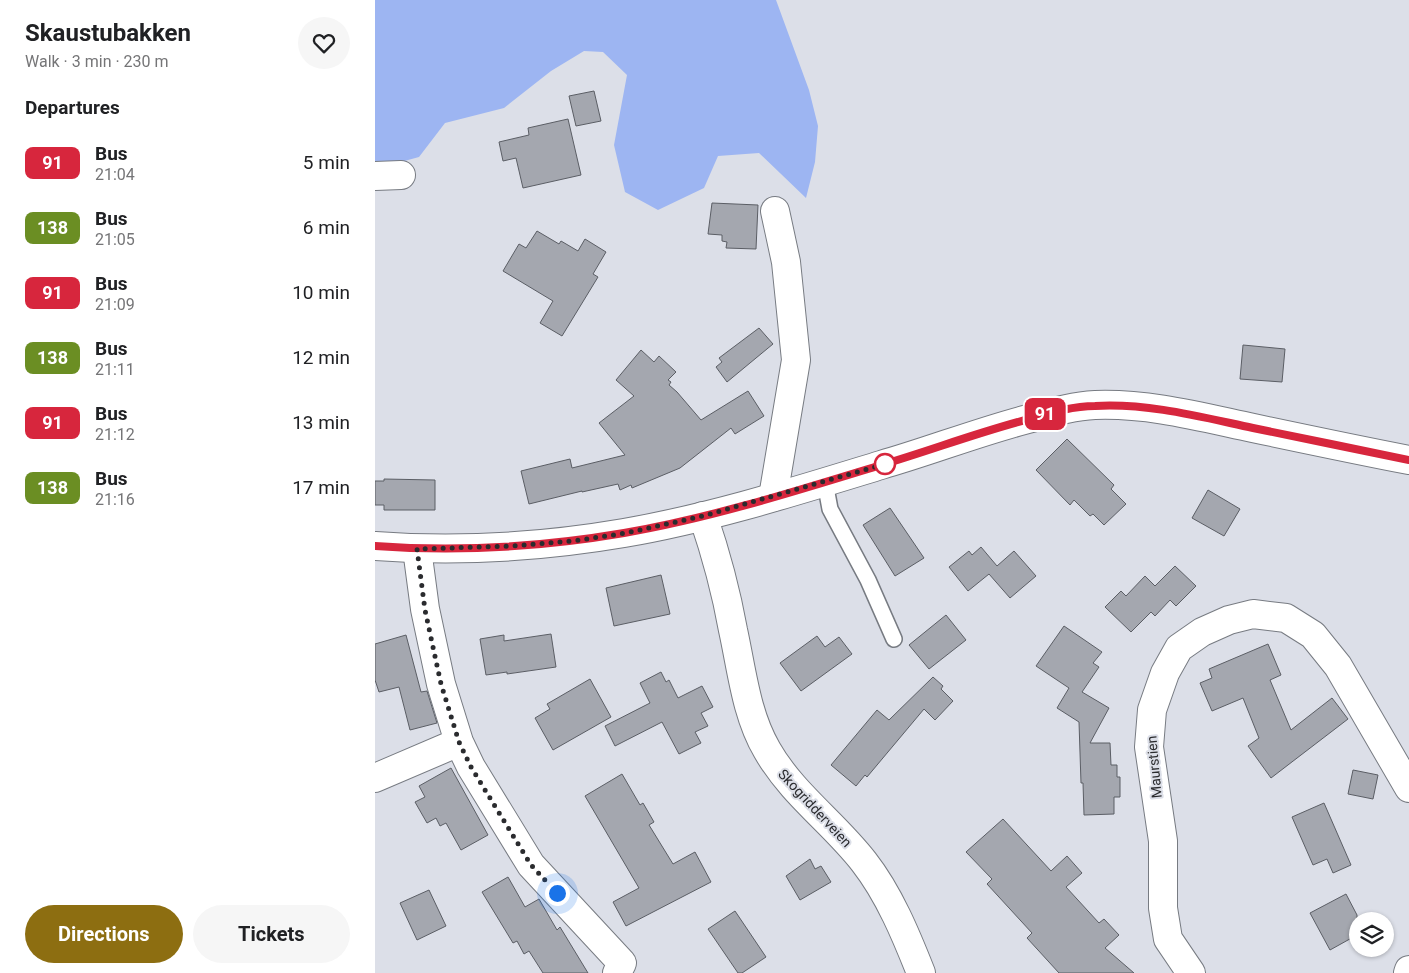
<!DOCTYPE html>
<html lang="en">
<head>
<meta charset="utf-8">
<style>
  :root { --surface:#fff; --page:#f6f6f6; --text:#202124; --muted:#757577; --accent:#8d6e11 }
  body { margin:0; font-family:Roboto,sans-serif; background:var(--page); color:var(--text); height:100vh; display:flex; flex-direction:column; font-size:19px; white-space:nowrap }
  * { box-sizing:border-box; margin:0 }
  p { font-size:16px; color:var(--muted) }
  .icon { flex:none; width:28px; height:28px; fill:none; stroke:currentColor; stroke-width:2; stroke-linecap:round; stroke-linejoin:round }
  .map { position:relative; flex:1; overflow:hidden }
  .panel { display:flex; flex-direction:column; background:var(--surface); width:375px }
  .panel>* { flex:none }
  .badge { padding:0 10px; border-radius:8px; font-size:18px; line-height:32px }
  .buttons { position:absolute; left:974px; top:912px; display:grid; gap:10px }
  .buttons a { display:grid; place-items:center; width:45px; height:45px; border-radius:50%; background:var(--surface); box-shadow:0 1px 4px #0004; font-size:25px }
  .you { position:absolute; width:25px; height:25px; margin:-12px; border:4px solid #fff; border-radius:50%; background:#1a73e8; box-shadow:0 0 0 8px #1a73e833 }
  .map>.badge { position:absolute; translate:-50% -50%; box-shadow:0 0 0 2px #fff }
  h2 { padding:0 25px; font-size:19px; line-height:45px }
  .round { display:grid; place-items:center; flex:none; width:52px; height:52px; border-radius:26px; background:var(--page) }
  .summary { display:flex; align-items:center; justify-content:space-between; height:85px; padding:0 25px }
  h1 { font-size:24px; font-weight:700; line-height:38px }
  .action { display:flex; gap:10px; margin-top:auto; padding:10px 25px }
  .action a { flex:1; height:58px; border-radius:30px; background:var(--accent); color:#fff; font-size:20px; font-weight:700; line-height:58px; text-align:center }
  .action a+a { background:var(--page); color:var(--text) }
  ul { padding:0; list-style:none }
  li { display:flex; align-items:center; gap:15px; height:65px; padding:0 25px }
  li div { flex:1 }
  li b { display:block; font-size:19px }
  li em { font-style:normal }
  li .badge { min-width:55px; font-weight:700; text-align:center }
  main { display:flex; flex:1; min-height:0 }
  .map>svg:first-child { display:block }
  .green { fill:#9db5f2 }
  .building { fill:#a4a7af; stroke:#5b5e65 }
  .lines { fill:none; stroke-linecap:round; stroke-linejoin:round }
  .service-casing { stroke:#777b82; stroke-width:18 }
  .minor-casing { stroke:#777b82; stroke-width:30 }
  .tertiary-casing { stroke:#777b82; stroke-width:30 }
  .service { stroke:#fff; stroke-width:15 }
  .minor { stroke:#fff; stroke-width:28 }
  .tertiary { stroke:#fff; stroke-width:28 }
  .line-casing { stroke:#fff; stroke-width:11 }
  .line { stroke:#d7263d; stroke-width:8 }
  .walk { stroke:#2a2b2e; stroke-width:5; stroke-dasharray:0 9 }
  .stop-dot { fill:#fff; stroke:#d7263d; stroke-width:2.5 }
  .labels { text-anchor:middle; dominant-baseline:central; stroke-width:4; stroke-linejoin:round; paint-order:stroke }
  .street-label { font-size:14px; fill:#2a2b2e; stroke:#dcdfe8 }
</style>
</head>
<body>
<main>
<section class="panel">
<div class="summary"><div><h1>Skaustubakken</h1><p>Walk · 3 min · 230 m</p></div><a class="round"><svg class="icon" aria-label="heart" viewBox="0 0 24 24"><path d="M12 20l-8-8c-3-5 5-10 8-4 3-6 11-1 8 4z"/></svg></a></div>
<h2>Departures</h2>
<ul>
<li><span class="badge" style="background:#d7263d;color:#fff">91</span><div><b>Bus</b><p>21:04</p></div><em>5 min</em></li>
<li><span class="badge" style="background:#6b8e23;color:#fff">138</span><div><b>Bus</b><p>21:05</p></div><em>6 min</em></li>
<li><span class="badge" style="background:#d7263d;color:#fff">91</span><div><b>Bus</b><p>21:09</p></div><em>10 min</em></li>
<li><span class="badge" style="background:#6b8e23;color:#fff">138</span><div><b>Bus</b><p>21:11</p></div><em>12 min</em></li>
<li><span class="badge" style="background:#d7263d;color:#fff">91</span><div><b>Bus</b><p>21:12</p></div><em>13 min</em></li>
<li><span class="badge" style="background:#6b8e23;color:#fff">138</span><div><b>Bus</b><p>21:16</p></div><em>17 min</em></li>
</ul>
<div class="action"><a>Directions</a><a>Tickets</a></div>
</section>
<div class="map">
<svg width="1034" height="973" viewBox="0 0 1034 973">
  <rect width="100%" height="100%" fill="#dcdfe8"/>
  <path class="green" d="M 0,0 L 401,0 L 434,90 L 443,126 L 440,162 L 431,198 L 384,153 L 343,156 L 329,188 L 283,210 L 250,192 L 239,145 L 252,75 L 228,52 L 209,51 L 176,71 L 129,108 L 70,123 L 44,157 L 0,169 Z"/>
  <path class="building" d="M 219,91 L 226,121 L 201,126 L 194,96 Z
    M 193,119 L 206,175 L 148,188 L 141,158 L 128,161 L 124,142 L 154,135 L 153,128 Z
    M 337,203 L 383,205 L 381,249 L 351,248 L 352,242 L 347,241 L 347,235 L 333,234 Z
    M 162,231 L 184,244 L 186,241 L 203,251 L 210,239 L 231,252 L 218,274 L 223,277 L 187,336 L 165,323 L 178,301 L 128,271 L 144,244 L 151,248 Z
    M 384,328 L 398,344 L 352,382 L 341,367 L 347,362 L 344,358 Z
    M 868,345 L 910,349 L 907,382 L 865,379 Z
    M 266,350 L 279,362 L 284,356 L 301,372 L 293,380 L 296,382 L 294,385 L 302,392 L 326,420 L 373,391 L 389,416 L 360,434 L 356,428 L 305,468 L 257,488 L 256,485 L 245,490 L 243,484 L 207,492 L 207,491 L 154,504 L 146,471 L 195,459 L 197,468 L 250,455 L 224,423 L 259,396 L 241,380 Z
    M 692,439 L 739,485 L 736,489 L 751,504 L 729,525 L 718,514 L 715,516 L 699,500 L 695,505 L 661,470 Z
    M 9,479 L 60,480 L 60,510 L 9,510 L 9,505 L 0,505 L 0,481 L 9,481 Z
    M 833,490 L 865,509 L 849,536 L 817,518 Z
    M 515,508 L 549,558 L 520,576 L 488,525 Z
    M 606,547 L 622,566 L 639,551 L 661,576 L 635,598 L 614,574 L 593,591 L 574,567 L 594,551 L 597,555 Z
    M 800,566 L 821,586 L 801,606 L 795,600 L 780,616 L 776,612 L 756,632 L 730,607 L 746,591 L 751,596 L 770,576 L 780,586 Z
    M 286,575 L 295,614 L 239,626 L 231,588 Z
    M 571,615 L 591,640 L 554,669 L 534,645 Z
    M 689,626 L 727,652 L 718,663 L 724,667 L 707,692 L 734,708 L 715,743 L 735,743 L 736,765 L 742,765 L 742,777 L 745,777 L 745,797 L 739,797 L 739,814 L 709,815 L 708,783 L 706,783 L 704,722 L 682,708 L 694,688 L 661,666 Z
    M 176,634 L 181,667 L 132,674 L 132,672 L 111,675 L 105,639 L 129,635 L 129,641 Z
    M 31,635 L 46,692 L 52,691 L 62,723 L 35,730 L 24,687 L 4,692 L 0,680 L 0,644 Z
    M 442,636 L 450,647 L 464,637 L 477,654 L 426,691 L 405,663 Z
    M 893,644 L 906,675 L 895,680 L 916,730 L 957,698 L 973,719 L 896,778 L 873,746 L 884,738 L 868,698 L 837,711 L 825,683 L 837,678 L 834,669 Z
    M 286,672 L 291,682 L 294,680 L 303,698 L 327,686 L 338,707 L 326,713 L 333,726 L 320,732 L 326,743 L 304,754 L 287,722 L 240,746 L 230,726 L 275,703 L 265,683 Z
    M 558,677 L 568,686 L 566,689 L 578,701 L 560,720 L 549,709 L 492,777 L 490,775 L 481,786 L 456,765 L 502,710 L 514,720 Z
    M 215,679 L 236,717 L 178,750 L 160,718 L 175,709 L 172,704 Z
    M 76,768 L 113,835 L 86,850 L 71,823 L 65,826 L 61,818 L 52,823 L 40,802 L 50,797 L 44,786 Z
    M 978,770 L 1003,775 L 998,799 L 973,794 Z
    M 247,774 L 265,805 L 268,803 L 279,822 L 274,825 L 298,864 L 320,852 L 336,882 L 251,926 L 238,902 L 264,888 L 210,796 Z
    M 949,803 L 976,865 L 958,873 L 952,859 L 938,865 L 917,817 Z
    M 628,819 L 676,871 L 692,856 L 707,873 L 691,887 L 724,923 L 729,919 L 744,935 L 730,948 L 759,973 L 684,973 L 652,938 L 657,933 L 612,884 L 617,879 L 591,852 Z
    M 435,859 L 440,869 L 446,866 L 456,882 L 425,900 L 411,876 Z
    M 133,877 L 150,907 L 164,899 L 182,930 L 185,927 L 213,973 L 168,973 L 154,951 L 149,954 L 142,941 L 138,943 L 107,892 Z
    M 54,890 L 71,926 L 42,940 L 25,903 Z
    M 971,894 L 982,915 L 982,935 L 955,950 L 935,913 Z
    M 360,911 L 391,957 L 367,973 L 363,973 L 333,929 Z"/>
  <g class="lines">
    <g class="service-casing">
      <path id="service" d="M 450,482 L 455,509 L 493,580 L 519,639"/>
    </g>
    <g class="minor-casing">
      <path id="minor" d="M 0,176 L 26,175
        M 398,497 L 421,360 L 411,262 L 400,211
        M 328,516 C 341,554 351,591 358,630 C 367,671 371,714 392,750 C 417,794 459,823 489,862 C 514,894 531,935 546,973
        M 42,549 L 50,609 L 66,684 L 84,742 L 96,767 L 156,865 L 247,963 L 242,973
        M 0,778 L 84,742
        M 816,973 L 793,939 L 788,908 L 788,841 L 774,747 L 777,710 L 790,673 L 804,648 L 827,632 L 854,620 L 878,614 L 911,618 L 938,635 L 963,666 L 1034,788
        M 1033,973 L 1034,970"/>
    </g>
    <g class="tertiary-casing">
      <path id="tertiary" d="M 0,546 C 82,552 167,547 249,533 C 336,518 421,491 506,465 C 555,451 603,432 653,419 C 675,413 697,406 720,405 C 774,403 826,417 878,428 C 930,439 982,450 1034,460"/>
    </g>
    <use href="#service" class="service"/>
    <use href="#minor" class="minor"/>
    <use href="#tertiary" class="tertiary"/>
  </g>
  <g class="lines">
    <g class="line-casing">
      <path id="line" d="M 0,546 C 82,552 167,547 249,533 C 336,518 421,491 506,465 C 557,450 606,431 658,418 C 678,412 699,406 720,406 C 774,403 826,417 878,428 C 930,439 982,449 1034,460"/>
    </g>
    <use href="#line" class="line"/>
    <path class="walk" d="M 182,893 L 156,865 L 96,767 L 84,742 L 66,684 L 50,610 L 42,549 L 138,546 L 198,541 L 251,533 L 328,516 L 510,464"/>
  </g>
  <circle class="stop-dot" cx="510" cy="464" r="10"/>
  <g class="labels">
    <g class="street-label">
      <text transform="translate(779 767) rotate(-95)">Maurstien</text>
      <text transform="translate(440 808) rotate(47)">Skogridderveien</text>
    </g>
  </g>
</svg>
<div class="buttons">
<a><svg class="icon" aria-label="layers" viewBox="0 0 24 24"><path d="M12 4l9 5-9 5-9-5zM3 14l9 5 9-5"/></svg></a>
</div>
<div class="you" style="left:182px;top:893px"></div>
<b class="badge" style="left:670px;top:414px;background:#d7263d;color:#fff">91</b>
</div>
</main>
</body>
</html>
